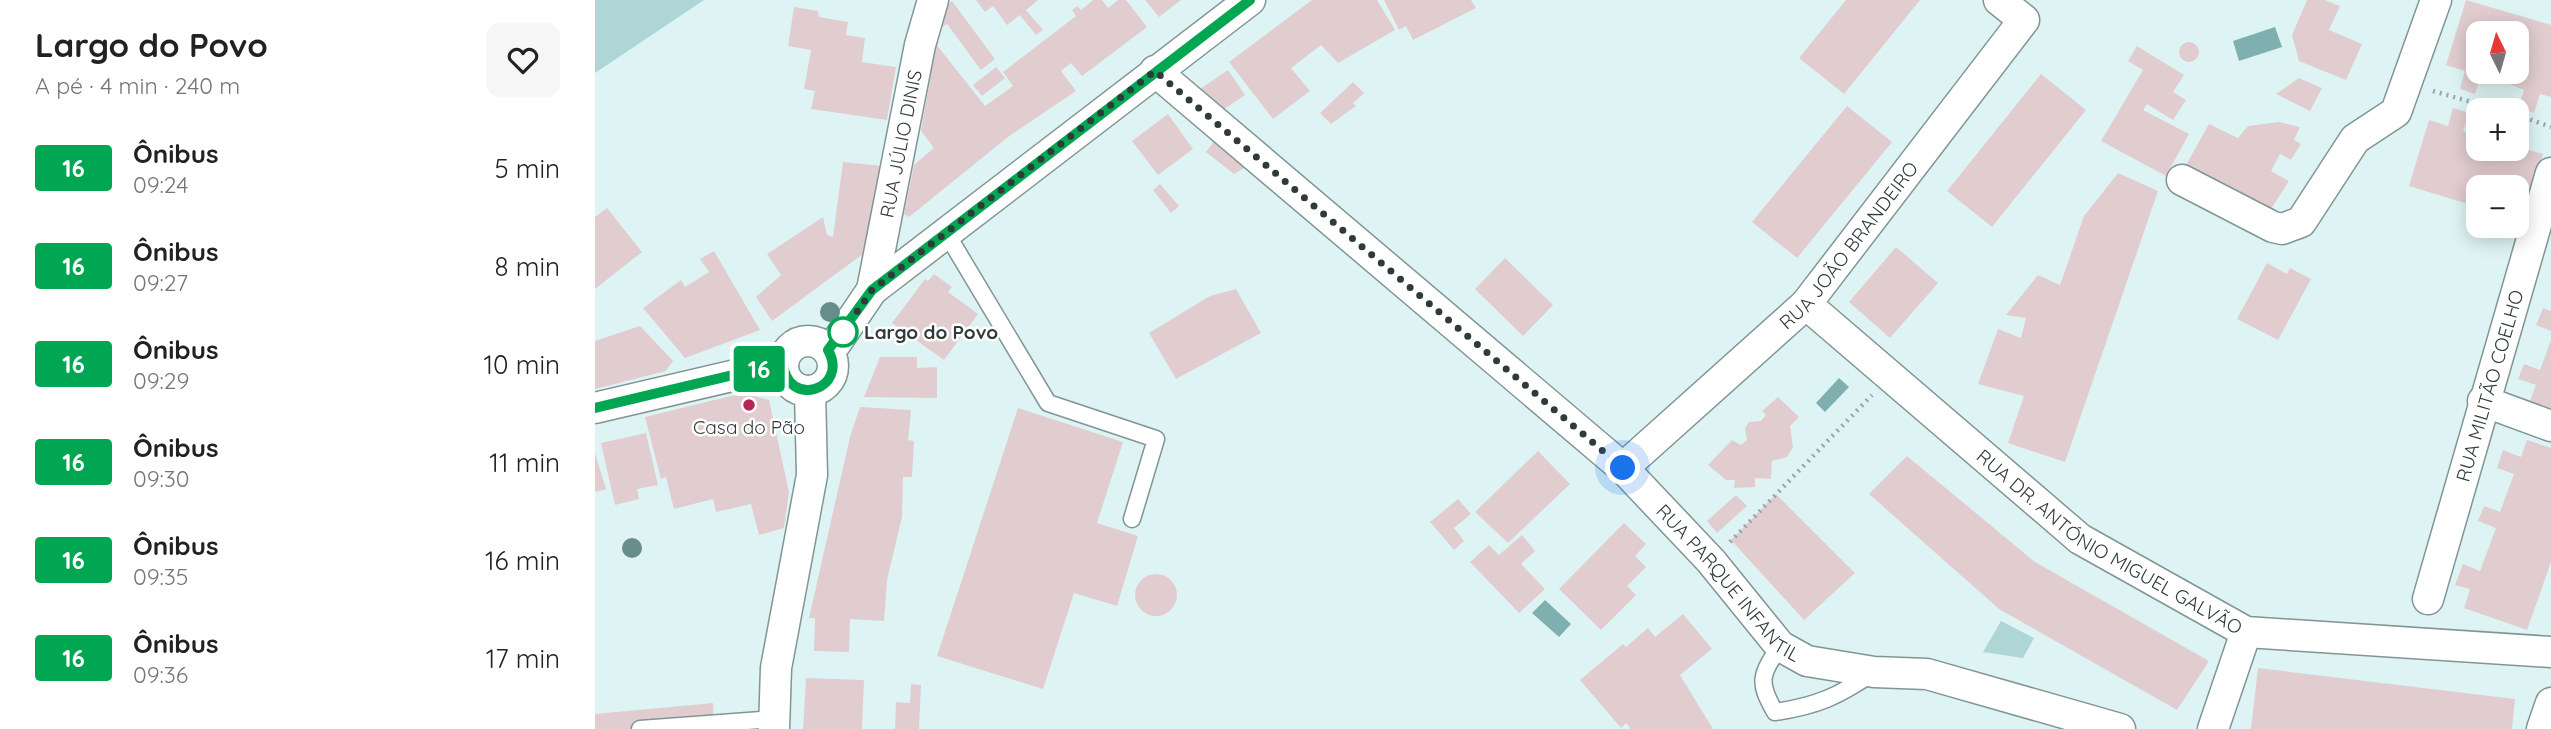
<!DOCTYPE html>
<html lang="pt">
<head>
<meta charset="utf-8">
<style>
  :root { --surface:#fff; --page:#f6f6f6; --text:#222; --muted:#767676 }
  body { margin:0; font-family:Quicksand,sans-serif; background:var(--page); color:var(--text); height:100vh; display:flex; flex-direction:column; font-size:26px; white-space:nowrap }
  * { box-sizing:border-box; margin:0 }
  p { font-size:23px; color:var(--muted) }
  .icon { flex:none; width:38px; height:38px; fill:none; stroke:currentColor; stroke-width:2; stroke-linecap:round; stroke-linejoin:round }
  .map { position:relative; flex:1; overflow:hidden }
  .side { display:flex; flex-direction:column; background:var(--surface); width:595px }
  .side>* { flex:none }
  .badge { padding:0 14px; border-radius:5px; font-size:24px; line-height:46px }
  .needle { width:46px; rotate:355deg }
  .buttons { position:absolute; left:1871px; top:21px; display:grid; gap:14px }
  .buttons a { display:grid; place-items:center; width:63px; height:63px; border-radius:14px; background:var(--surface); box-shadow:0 4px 18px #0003; font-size:35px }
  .you { position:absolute; width:35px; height:35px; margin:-18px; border:5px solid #fff; border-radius:50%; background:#1a73e8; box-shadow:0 0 0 10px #1a73e833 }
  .map>.badge { position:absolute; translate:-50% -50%; box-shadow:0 0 0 4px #fff }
  .round { display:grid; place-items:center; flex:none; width:74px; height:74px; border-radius:14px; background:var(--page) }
  .head { display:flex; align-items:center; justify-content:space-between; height:119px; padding:0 35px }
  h1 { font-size:33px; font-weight:800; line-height:52px }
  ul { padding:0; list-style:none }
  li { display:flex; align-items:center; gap:21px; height:98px; padding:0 35px }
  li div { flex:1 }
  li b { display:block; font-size:26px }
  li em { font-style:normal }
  li .badge { min-width:77px; font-weight:700; text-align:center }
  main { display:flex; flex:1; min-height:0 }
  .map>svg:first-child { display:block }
  .green { fill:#aed6d6 }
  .water { fill:#7fafaf }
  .building { fill:#e1cdd0; fill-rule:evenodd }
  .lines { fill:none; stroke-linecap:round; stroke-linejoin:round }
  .service-casing { stroke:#809594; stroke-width:19 }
  .minor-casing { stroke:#809594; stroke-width:33 }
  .path { stroke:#96a6a6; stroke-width:4.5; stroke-dasharray:2 5; stroke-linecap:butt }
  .service { stroke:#fff; stroke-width:16 }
  .minor { stroke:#fff; stroke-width:30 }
  .tree { fill:#678c8c }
  .line-casing { stroke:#fff; stroke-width:16 }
  .line { stroke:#00a651; stroke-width:10 }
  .walk { stroke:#313a3a; stroke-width:7; stroke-dasharray:0 12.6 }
  .stop-dot { fill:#fff; stroke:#00a651; stroke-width:3.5 }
  .poi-dot { fill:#b52759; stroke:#fff; stroke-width:2.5 }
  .labels { text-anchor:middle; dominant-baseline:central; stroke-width:5; stroke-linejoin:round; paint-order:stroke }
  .street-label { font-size:19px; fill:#313a3a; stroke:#fff }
  .stop-label { font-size:19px; font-weight:bold; fill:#313a3a; stroke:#fff; text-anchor:start }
  .poi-label { font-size:19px; fill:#313a3a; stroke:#fff }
</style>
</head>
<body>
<main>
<section class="side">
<div class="head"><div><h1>Largo do Povo</h1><p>A pé · 4 min · 240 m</p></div><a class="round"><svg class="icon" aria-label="heart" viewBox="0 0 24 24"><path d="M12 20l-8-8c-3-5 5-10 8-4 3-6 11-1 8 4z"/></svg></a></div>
<ul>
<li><span class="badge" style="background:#00a651;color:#fff">16</span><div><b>Ônibus</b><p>09:24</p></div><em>5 min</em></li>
<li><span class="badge" style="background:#00a651;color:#fff">16</span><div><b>Ônibus</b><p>09:27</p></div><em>8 min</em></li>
<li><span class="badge" style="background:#00a651;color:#fff">16</span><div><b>Ônibus</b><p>09:29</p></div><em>10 min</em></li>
<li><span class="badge" style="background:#00a651;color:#fff">16</span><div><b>Ônibus</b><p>09:30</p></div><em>11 min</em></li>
<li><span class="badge" style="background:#00a651;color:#fff">16</span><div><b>Ônibus</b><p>09:35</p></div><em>16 min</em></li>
<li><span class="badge" style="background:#00a651;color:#fff">16</span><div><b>Ônibus</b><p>09:36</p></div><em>17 min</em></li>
</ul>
</section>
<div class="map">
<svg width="1956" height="729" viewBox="0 0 1956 729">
  <rect width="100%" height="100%" fill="#def4f4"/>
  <path class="green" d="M 0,0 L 109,0 L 0,73 Z
    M 1406,621 L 1439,638 L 1428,658 L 1388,652 Z"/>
  <path class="water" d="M 1680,27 L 1687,47 L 1644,61 L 1638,41 Z
    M 1244,378 L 1254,387 L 1230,412 L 1221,403 Z
    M 950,600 L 976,624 L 964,637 L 937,613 Z"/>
  <path class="building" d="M 381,0 L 443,0 L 431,10 L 448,30 L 441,35 L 425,15 L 412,25 L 398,6 L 390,12 Z
    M 498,0 L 507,0 L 513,8 L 523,0 L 531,0 L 552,27 L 487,76 L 476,63 L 466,71 L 481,91 L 413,137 L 314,217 L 309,214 L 319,165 L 339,148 L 326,131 L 341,44 L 390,106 L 418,86 L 408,72 L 481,16 L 477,10 L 482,6 L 486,10 Z
    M 550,0 L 586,0 L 564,17 Z
    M 717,0 L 782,0 L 800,30 L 743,63 L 726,45 L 696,68 L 715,91 L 678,119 L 634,62 Z
    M 789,0 L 876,0 L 881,8 L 818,40 L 811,26 L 804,30 Z
    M 1251,0 L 1325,0 L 1249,94 L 1204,58 Z
    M 1712,0 L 1730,0 L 1745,6 L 1734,30 L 1767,44 L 1751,80 L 1704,61 L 1697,35 Z
    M 1871,0 L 1956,25 L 1956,97 L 1945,94 L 1939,113 L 1923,108 L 1929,90 L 1907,81 L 1886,75 L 1880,94 L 1865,89 L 1870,71 L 1851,65 ZM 1883,33 L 1922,33 L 1922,72 L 1883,72 Z
    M 357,1 L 400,59 L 386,70 L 352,24 L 344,29 L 344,10 Z
    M 199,7 L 223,11 L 224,17 L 253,22 L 251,35 L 270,38 L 267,62 L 301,67 L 292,120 L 216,109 L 220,91 L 209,89 L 216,50 L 193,46 Z
    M1584 52a10 10 0 1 1 20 0a10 10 0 1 1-20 0Z
    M 1542,46 L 1589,75 L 1578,92 L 1591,100 L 1578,120 L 1552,104 L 1548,110 L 1594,134 L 1571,176 L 1506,141 L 1548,70 L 1533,61 Z
    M 401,67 L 410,78 L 387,96 L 378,85 Z
    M 633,70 L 650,95 L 622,114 L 605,89 Z
    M 1446,74 L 1491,110 L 1397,227 L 1352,191 Z
    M 1704,78 L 1727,88 L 1715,111 L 1681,94 Z
    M 758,82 L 769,93 L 758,103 L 761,106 L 736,124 L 725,113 Z
    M 1252,106 L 1297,142 L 1202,258 L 1157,222 Z
    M 1858,108 L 1874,113 L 1868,131 L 1883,136 L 1883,149 L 1922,149 L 1922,125 L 1933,129 L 1927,148 L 1948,154 L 1928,219 L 1922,217 L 1922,187 L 1883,187 L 1883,207 L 1814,186 L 1834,120 L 1853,126 Z
    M 573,114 L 598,149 L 563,175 L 537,141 Z
    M 1684,122 L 1705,127 L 1699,140 L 1706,144 L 1696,160 L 1685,154 L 1676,171 L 1694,181 L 1674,212 L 1586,174 L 1614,124 L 1643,138 L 1653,126 Z
    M 620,140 L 654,165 L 639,174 L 611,152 Z
    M 248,162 L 287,166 L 272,251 L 177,321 L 161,297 L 186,275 L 172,254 L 228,217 L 232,235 L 238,237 Z
    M 1523,173 L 1563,191 L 1470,462 L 1413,443 L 1429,396 L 1383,384 L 1403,329 L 1426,338 L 1431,318 L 1411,315 L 1443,275 L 1465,285 L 1489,216 Z
    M 565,184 L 584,206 L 576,213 L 558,190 Z
    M 12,208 L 47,252 L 0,289 L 0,217 Z
    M 1301,247 L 1343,283 L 1295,338 L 1254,302 Z
    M 119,251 L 165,330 L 90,358 L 48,308 L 86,280 L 90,287 L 114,272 L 105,259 Z
    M 910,258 L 958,305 L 928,336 L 880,289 Z
    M 1672,263 L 1692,274 L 1695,268 L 1716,279 L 1683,340 L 1642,319 Z
    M 339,274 L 357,287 L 353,292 L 383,314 L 349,360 L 297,323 L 330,279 L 333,281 Z
    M 641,289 L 666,333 L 581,379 L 554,333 L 615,296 Z
    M 1948,308 L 1956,311 L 1956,331 L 1941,325 Z
    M 45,326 L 78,361 L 71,371 L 0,389 L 0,341 Z
    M 1956,340 L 1956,420 L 1931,411 L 1941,385 L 1923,379 L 1929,364 L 1945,370 Z
    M 285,357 L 322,357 L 322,368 L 342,367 L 342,398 L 269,397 Z
    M 148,393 L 174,400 L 194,492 L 189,528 L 164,535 L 156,504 L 121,512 L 118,499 L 79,509 L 71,477 L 66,479 L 50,417 Z
    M 1183,397 L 1204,417 L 1195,426 L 1198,447 L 1192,457 L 1177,461 L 1176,479 L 1160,478 L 1160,487 L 1139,488 L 1140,480 L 1131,480 L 1113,465 L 1137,440 L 1146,445 L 1152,440 L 1150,428 L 1154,422 L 1166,421 L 1171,415 L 1167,411 Z
    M 265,407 L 316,410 L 313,440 L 319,441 L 317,477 L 308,477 L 307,517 L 292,580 L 289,621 L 255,619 L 254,652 L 219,651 L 220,618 L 214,618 L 255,437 Z
    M 423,408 L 528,442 L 502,523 L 543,536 L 522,606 L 479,593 L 448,689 L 342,656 Z
    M 51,433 L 63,485 L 42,489 L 44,499 L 20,505 L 6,443 Z
    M 1932,440 L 1956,448 L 1956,562 L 1932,630 L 1869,608 L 1875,589 L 1860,585 L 1868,564 L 1885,571 L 1901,528 L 1883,521 L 1889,506 L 1905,512 L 1919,474 L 1902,468 L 1908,450 L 1926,457 Z
    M 943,451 L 975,484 L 913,543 L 880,512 Z
    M 0,453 L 11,489 L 0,492 Z
    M 1312,456 L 1440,562 L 1614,661 L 1582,710 L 1404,609 L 1274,494 Z
    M 1181,494 L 1260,573 L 1209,620 L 1136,540 Z
    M 1141,495 L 1152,506 L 1122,533 L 1112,521 Z
    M 863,499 L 876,514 L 859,528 L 869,541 L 859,550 L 835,522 Z
    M 1029,523 L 1051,544 L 1040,556 L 1051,567 L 1032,586 L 1041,595 L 1006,630 L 964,589 Z
    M 927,535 L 940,551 L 926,564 L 950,589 L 924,613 L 875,562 L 894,545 L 904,555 Z
    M540 595a21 21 0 1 1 42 0a21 21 0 1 1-42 0Z
    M 1088,614 L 1117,649 L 1085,675 L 1118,729 L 1036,729 L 1031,723 L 1026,728 L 985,680 L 1028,644 L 1031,647 L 1053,628 L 1060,637 Z
    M 1663,668 L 1920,699 L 1917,729 L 1656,729 Z
    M 211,678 L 269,680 L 267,729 L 208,729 Z
    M 316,684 L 326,685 L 324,729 L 300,729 L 301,702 L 315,703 Z
    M 118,703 L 119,729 L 0,729 L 0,714 Z"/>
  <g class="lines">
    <g class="service-casing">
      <path id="service" d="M 350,231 L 453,403 L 561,439 L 537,519
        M 1185,646 C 1166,675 1162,681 1180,712 C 1222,706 1244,696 1279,672
        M 45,729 L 179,719"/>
    </g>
    <g class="minor-casing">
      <g id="minor">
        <path id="s1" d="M 560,71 L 1028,468 L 1116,561 L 1185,646 L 1212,661 L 1279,672 L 1332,674 L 1525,729"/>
        <path d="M 1587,180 L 1678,227 L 1687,229 L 1706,222 L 1760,139 L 1801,112 L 1841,0"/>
        <path id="s2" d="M 277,290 L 325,45 L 338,0"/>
        <path id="s3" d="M 1211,304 L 1485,539 L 1651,632 L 1956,652"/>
        <circle cx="213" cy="366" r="25"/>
        <path d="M 233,350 L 241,343 L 277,290 L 655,0"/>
        <path d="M 1888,401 L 1956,426"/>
        <path d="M 0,408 L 188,364"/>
        <path id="s4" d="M 1028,468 L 1211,304 L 1429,20 L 1404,0"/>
        <path id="s5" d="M 1833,599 L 1956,173"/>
        <path d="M 179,729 L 181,668 L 217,475 L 215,391"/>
        <path d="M 1618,729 L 1651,632"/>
        <path d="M 1947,729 L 1956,703"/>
      </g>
    </g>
    <path class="path" d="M 1838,91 L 1904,110
      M 1922,115 L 1956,127
      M 1135,542 L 1277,395"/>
    <use href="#service" class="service"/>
    <use href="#minor" class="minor"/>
  </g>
  <g class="tree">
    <circle cx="235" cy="312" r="10"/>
    <circle cx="37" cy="548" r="10"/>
  </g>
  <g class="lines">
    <g class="line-casing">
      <path id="line" d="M 0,408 L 188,363 C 192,410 255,389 233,350 L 277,290 L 655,0"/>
    </g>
    <use href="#line" class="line"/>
    <path class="walk" d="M 248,332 L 277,290 L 560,71 L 1028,468"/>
  </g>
  <circle class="stop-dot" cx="248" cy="332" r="14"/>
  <circle class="poi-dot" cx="154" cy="405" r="7"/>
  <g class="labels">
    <g class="street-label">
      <text stroke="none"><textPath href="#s2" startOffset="149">RUA JÚLIO DINIS</textPath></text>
      <text stroke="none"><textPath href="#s4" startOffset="318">RUA JOÃO BRANDEIRO</textPath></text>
      <text stroke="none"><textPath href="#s5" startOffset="222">RUA MILITÃO COELHO</textPath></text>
      <text stroke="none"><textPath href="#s3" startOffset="387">RUA DR. ANTÓNIO MIGUEL GALVÃO</textPath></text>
      <text stroke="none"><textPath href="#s1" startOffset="770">RUA PARQUE INFANTIL</textPath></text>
    </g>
    <g class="stop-label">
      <text x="269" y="332">Largo do Povo</text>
    </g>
    <g class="poi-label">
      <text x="154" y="427">Casa do Pão</text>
    </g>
  </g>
</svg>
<div class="buttons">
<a><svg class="needle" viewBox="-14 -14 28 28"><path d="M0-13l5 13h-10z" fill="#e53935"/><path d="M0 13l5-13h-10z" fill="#767676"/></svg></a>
<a>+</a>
<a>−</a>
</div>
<div class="you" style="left:1028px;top:468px"></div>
<b class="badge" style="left:164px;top:369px;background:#00a651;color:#fff">16</b>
</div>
</main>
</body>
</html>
